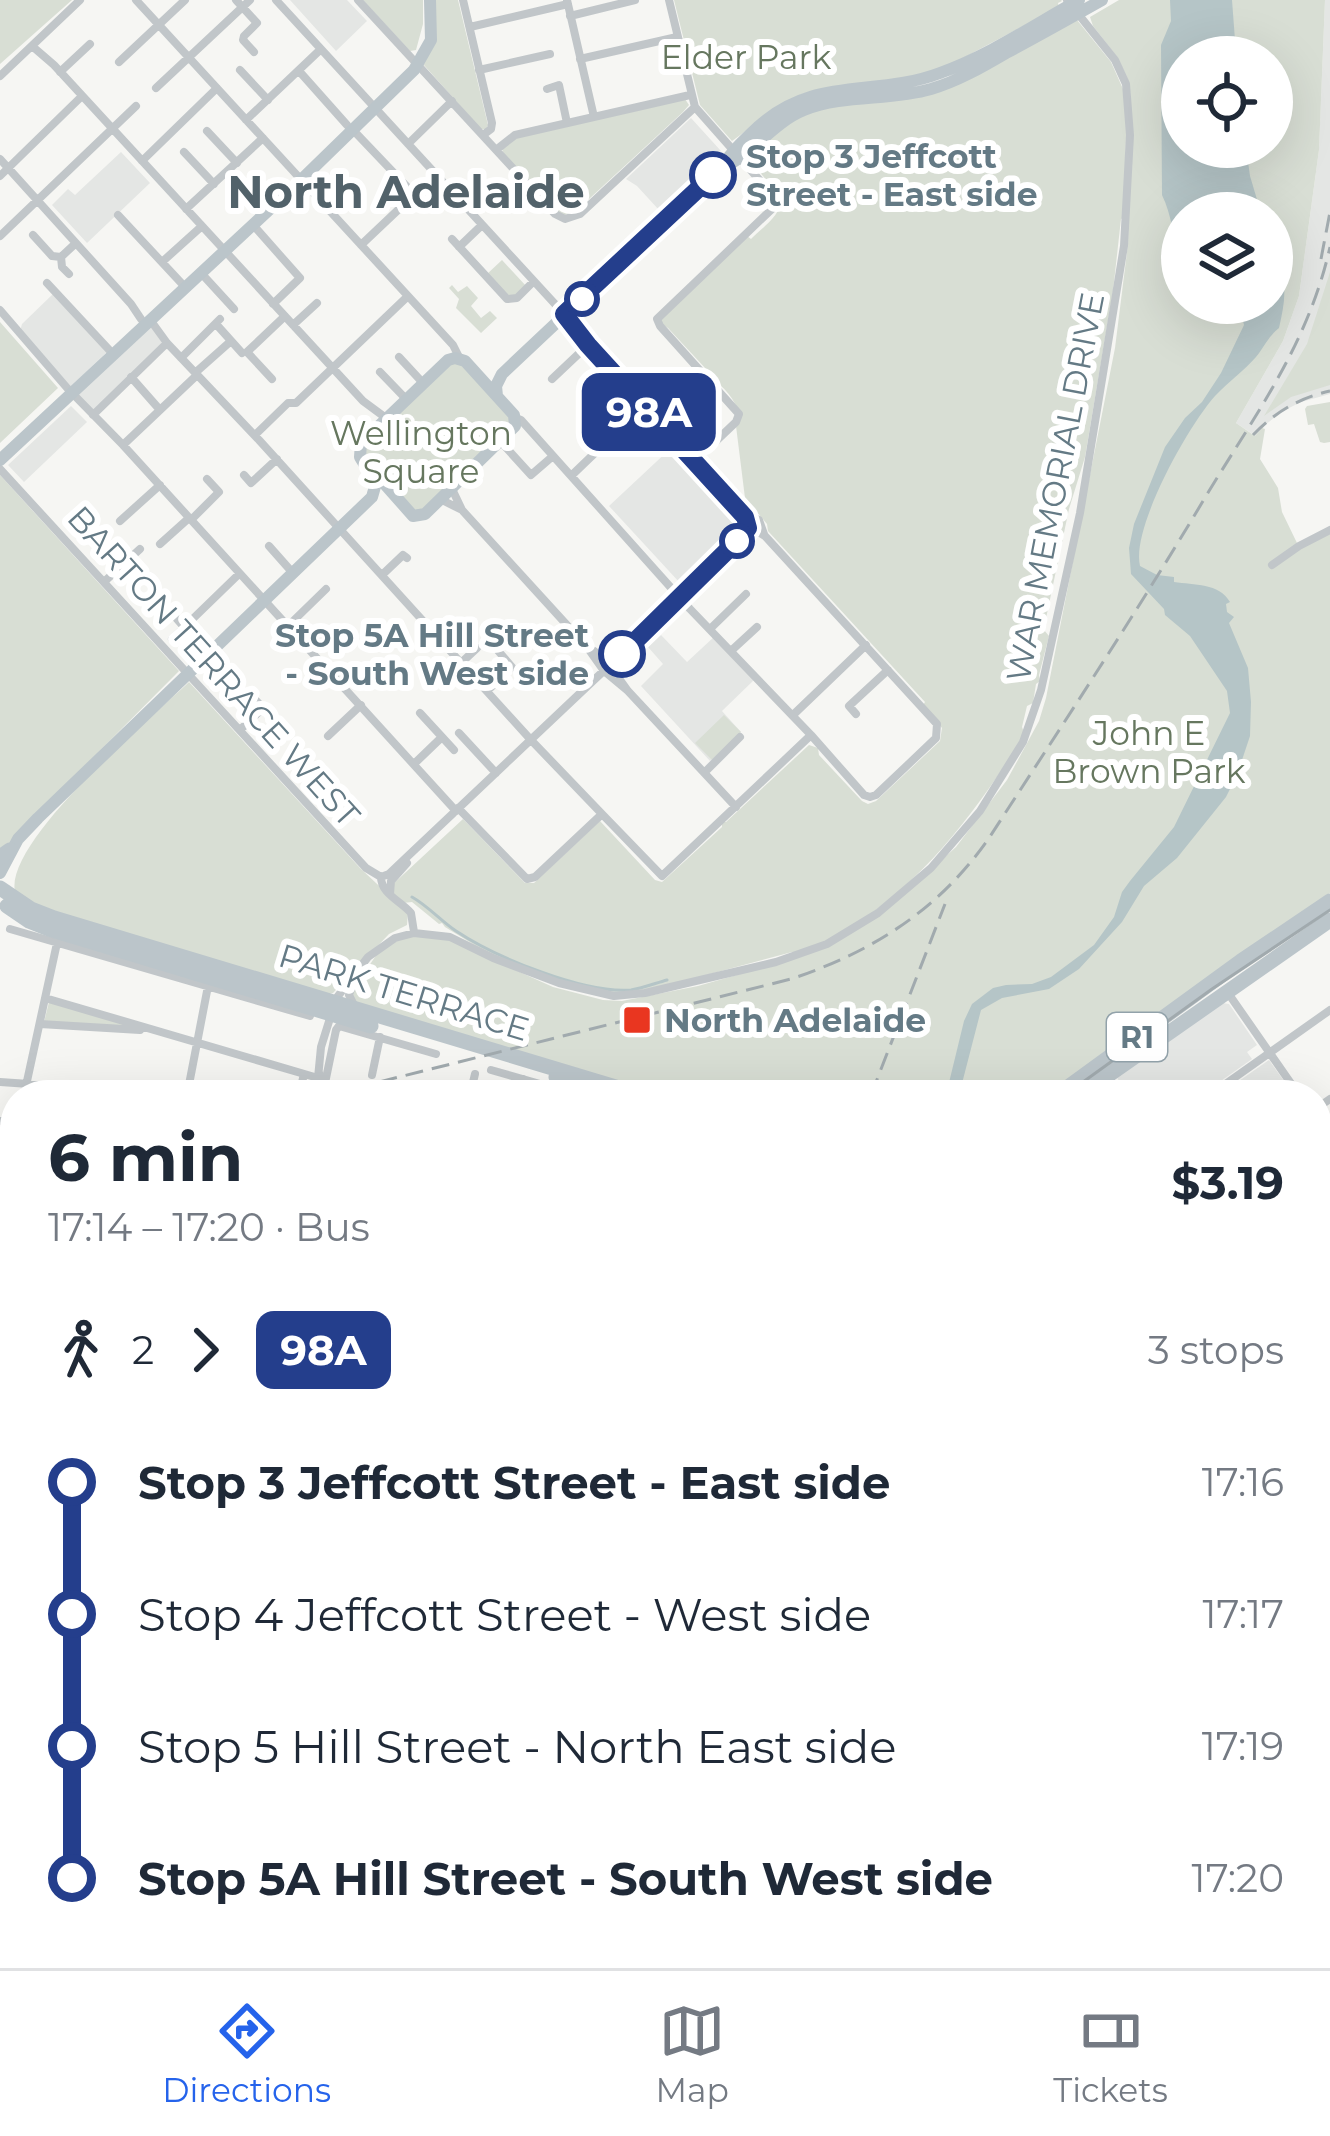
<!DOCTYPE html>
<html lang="en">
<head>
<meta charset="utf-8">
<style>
  :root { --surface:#fff; --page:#f2f2f3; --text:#1f2937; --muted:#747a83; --line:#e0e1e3; --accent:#2563eb }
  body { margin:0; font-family:Montserrat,sans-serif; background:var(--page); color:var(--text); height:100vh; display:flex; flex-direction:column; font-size:45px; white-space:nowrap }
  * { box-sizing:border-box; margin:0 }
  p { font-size:39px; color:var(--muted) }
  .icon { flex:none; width:66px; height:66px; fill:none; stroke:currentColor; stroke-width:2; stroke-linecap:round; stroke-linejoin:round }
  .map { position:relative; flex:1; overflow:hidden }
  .side { position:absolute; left:0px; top:1080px; width:1332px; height:888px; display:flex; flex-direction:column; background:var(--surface); border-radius:48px 48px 0 0; box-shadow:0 12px 48px #0002 }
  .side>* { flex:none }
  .badge { padding:0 24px; border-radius:18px; font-size:42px; line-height:78px }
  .buttons { position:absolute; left:1161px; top:36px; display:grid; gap:24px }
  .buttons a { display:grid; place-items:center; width:132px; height:132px; border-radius:50%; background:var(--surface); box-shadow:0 12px 48px #0002; font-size:60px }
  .map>.badge { position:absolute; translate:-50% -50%; box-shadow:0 0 0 6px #fff }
  .legs { display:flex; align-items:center; gap:18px; height:132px; padding:0 48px; font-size:39px }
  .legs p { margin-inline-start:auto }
  .headline { display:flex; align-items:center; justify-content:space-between; height:204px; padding:0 48px }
  h1 { font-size:66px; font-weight:700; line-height:90px }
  ul { padding:0 48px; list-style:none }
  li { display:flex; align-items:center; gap:42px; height:132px; font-size:45px }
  li i { display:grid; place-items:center; width:18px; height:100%; margin:0 15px; background:currentColor }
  li i::after { content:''; width:30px; height:30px; margin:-15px; border:9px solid; border-radius:50%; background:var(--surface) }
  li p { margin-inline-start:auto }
  li:first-child i { background:linear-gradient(#0000 50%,currentColor 0) }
  li:last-child i { background:linear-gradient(currentColor 50%,#0000 0) }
  .tab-bar { display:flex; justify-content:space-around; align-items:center; height:168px; border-top:3px solid var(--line); background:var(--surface); font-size:33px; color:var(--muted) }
  .tab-bar a { display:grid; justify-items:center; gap:6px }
  .tab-bar .active { color:var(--accent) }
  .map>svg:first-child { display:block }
  .built { fill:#e4e6e4 }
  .green { fill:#d8ded4; fill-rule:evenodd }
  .water { fill:#b5c5c7 }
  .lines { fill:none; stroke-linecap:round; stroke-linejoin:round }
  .stream { stroke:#b5c5c7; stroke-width:3 }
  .minor { stroke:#c1c6c9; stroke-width:8 }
  .major { stroke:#bbc5ca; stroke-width:12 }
  .highway { stroke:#bbc5ca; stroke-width:15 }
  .tram { stroke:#a1aaae; stroke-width:3 }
  .rail { stroke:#a1aaae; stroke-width:3; stroke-dasharray:18 9; stroke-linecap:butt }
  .line-1-casing { stroke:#fff; stroke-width:27 }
  .line-1 { stroke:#243e8c; stroke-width:18 }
  .stop-1-dot { fill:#fff; stroke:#243e8c; stroke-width:6 }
  .poi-dot { fill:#e93620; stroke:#fff; stroke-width:4.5 }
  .labels { text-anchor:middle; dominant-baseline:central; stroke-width:12; stroke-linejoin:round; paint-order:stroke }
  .shield { fill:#fff; stroke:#92a2aa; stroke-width:3 }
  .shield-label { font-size:30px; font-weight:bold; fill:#647a85 }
  .park-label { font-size:33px; fill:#66775f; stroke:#fff }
  .stop-label { font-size:33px; font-weight:bold; fill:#647a85; stroke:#fff; text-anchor:start }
  .street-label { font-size:33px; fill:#647a85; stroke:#fff }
  .poi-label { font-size:33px; font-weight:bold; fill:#647a85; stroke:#fff; text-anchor:start }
  .district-label { font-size:45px; font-weight:bold; fill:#52626a; stroke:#fff }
</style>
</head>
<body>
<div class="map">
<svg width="1330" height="1968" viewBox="0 0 1330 1968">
  <rect width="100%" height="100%" fill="#f6f6f3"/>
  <path class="built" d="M 290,0 L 347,0 L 367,21 L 336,51 Z
    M 1325,0 L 1330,0 L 1330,394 L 1301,402 L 1283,411 L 1265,425 L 1257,437 L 1236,423 L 1283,341 L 1299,296 L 1319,150 Z
    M 691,118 L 721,151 L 659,210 L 637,186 L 626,179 Z
    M 121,152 L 150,183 L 87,243 L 52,205 L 68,189 L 75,195 Z
    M 55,292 L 109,350 L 68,389 L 20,331 L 22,324 Z
    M 151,321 L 167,343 L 93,415 L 73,394 Z
    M 71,406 L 87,422 L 24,482 L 8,465 Z
    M 671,448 L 742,525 L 680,583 L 609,506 Z
    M 661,635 L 687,662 L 715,636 L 755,679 L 722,711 L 741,732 L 710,761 L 641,686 L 663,664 L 648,647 Z
    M 1222,1003 L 1229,1004 L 1257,1045 L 1247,1052 L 1252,1059 L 1201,1095 L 1128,1095 L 1116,1076 Z
    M 1269,1060 L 1294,1095 L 1219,1095 Z
    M 1324,1193 L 1330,1201 L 1330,1395 L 1317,1379 L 1317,1198 Z
    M 1317,1520 L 1330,1535 L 1330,1652 L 1325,1662 L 1317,1662 Z"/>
  <path class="green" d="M 0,0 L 72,0 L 0,64 Z
    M 363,0 L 423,0 L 423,24 L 416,50 L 410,51 Z
    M 436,0 L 458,0 L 488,125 L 486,129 L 481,129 L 423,64 L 435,35 Z
    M 674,0 L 1061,0 L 1062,1 L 1058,3 L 1059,7 L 946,67 L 918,77 L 802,94 C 775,105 756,124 732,141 L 700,105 Z
    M 1119,0 L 1325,0 L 1319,150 L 1299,296 L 1283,341 L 1236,423 L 1255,436 L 1262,428 L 1265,429 L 1260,459 L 1278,488 L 1282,512 L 1297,543 L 1330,530 L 1330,893 L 1202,982 L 1046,1095 L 661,1095 L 360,1007 L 351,998 L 352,991 L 377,954 L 391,943 L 413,935 L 449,940 L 553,987 L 603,1000 L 622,1001 L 698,986 L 803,956 L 898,900 L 956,847 L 1007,780 L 1039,721 L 1046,698 L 1115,348 L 1128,244 L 1131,101 L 1129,82 L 1118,58 L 1093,26 L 1090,17 ZM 1182,57 L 1272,57 L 1272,147 L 1182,147 ZM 1182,213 L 1272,213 L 1272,303 L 1182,303 Z
    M 1077,20 L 1111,62 L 1127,98 L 1124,218 L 1121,219 L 1113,291 L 1085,457 L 1069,509 L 1045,623 L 1044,630 L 1049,636 L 1039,675 L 1040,681 L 1036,684 L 1033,703 L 1027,706 L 1022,727 L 1025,735 C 973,815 921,887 837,936 C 823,944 808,945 796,954 L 792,952 L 658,988 L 622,994 L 587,989 L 489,954 L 445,927 L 442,923 L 439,924 L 412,902 L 403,903 L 393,893 L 391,886 L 463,819 L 525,883 L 534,883 L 600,821 L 655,880 L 662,882 L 722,827 L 722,822 L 726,822 L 809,745 L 818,748 L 819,755 L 862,801 L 868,804 L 876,801 L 940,741 L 942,728 L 923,705 L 925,702 L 768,531 L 767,524 L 745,498 L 736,426 L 741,416 C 734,399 725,386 708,377 L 706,369 L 668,328 L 659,322 L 747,236 L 751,239 C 763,227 782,215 781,198 L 749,159 L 748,153 L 801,112 L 913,95 Z
    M 685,99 L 689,105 L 683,112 L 575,212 L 565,215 L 557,212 L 504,154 L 502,149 L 516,137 Z
    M 502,260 L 527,287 L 511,299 L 486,275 Z
    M 1330,272 L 1330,385 L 1291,397 L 1264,416 L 1307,344 Z
    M 452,285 L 458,292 L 467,286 L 478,298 L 471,306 L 481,318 L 490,311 L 497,318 L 481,333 L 456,308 L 459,299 L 449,288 Z
    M 0,322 L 58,388 L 0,443 Z
    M 460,362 L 509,415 L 512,423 L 427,509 L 416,512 L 364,460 L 360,449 L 446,363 Z
    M 1330,402 L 1330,442 L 1324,443 L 1320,442 L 1314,424 L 1308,425 L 1305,409 L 1307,406 Z
    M 0,475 L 179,671 L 25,826 L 0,855 Z
    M 189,682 L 360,868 L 408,913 L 407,925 L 389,934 L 333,993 L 326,995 L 50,914 L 15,892 C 4,841 150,719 189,682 Z
    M 724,715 L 741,732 L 712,760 L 695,743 Z
    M 49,1002 L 133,1026 L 44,1022 Z"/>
  <path class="water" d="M 1170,0 L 1232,0 L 1235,40 L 1231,57 L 1182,57 L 1182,147 L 1246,147 L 1250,176 L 1261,213 L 1182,213 L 1182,257 C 1172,236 1172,215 1162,195 L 1161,45 L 1171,21 Z
    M 1272,242 L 1281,245 L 1285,253 L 1279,266 C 1288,287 1284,306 1279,328 C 1268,337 1265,346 1256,357 C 1244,371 1228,382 1215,396 C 1188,426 1131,528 1140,566 L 1157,575 L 1174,577 L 1174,582 C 1194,585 1219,583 1230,602 L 1226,604 L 1227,612 L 1234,617 L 1229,623 L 1248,668 L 1251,702 L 1250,736 L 1237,775 L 1226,797 L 1177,858 L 1144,886 L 1122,922 L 1079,969 L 1049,989 L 1002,998 L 981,1010 L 959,1095 L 946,1095 L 964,1021 L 972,1004 L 993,988 L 1006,985 L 1032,984 L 1051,977 L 1094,945 L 1114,917 L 1122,892 L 1130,881 L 1174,827 L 1230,713 L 1227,691 L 1190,636 L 1165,615 L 1164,609 L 1131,574 L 1129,548 L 1134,524 L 1165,447 L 1185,418 L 1202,402 L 1221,373 L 1244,325 L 1241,312 L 1234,303 L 1272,303 Z"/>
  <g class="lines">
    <path class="stream" d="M 412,897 C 428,906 441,921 456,931 C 495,957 584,994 631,990 C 643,988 656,983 667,980"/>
    <path class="minor" d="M 136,0 L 453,345 L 460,359
      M 236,0 L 257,23 L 244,36 L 243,40 L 254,52
      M 276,0 L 566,316 L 577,325 L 750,516 L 759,520 L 764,534
      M 358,0 L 555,214 L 565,219 L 580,214 L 695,107
      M 463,0 L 492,123 L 491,129 L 483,135
      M 567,0 L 594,117
      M 669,0 L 695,107 L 778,201 L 774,207 L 657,319 L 660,326 L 739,414 L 736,422 L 695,461
      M 570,16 L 635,0
      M 470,27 L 568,4
      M 32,46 L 54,65 L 363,401 L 386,418
      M 580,59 L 677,37
      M 119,62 L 185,0
      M 240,70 L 268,100
      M 479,70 L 550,54
      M 299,71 L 347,125
      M 60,72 L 90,44
      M 0,76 L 80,0
      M 156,88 L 250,0
      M 547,89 L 559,85 L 567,123
      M 246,120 L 321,49
      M 353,130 L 414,194
      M 207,131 L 237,163
      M 408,144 L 452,101
      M 496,150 L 515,135 L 690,95
      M 184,152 L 214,184
      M 0,159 L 131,304 L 141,319
      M 142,161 L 217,88
      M 0,176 L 82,96
      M 186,209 L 263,138
      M 118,215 L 185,287
      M 254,226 L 300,278 L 273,304
      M 33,235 L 52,256 L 61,257
      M 0,236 L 136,106
      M 452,239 L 507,299 L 517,298 L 534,281
      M 361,245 L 436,174
      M 459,247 L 482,225
      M 162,262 L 202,226
      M 201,273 L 234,309
      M 69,274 L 62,267 L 61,257 L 76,243
      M 47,283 L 113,354
      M 0,310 L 68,389
      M 151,321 L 167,343 L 259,440 L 531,740 L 602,814
      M 570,323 L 745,516
      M 216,324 L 242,353
      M 293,325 L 317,303
      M 399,357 L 423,383
      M 181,358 L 220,319
      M 380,372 L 406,399
      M 195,373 L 231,341
      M 131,377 L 160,410
      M 272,379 L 247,352 L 285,316
      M 552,379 L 588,345
      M 73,394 L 123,445 L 456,811
      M 93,415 L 167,343
      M 516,418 L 521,420 L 690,609 L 811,735
      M 255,435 L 288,403 L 296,403 L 408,296
      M 501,442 L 531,475 L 553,456
      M 123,445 L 197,375
      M 0,469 L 366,868 L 381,877 C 381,894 401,901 411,913 L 414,932
      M 244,475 L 251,483 L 277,459
      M 571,476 L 597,451 L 585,438
      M 442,500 L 462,510 L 452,489
      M 462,510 L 587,647 L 604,671 L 628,691
      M 191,520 L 219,492 L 207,479
      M 120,521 L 160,485
      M 160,544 L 189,518
      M 269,546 L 292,572
      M 1272,565 L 1299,546 L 1330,530
      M 709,574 L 760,528
      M 382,575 L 403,555 L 407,558
      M 105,581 L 140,549
      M 157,596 L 184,627
      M 288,626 L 326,589
      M 711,628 L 746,594
      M 172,639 L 239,574
      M 732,650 L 757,627
      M 594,651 L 610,666 L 628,691 L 736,807
      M 461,663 L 477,648
      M 487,691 L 512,667 L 487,638
      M 420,713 L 454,750
      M 856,714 L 849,706 L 888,670
      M 793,715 L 866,645
      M 240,730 L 263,708 L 248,692
      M 459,733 L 496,773
      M 328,736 L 361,705
      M 414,764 L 442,737
      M 705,772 L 740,737
      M 458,808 L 527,879 L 535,877 L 602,814 L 662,876 L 811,735 L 864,795 L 870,797 L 876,795 L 936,738 L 937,724 L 765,536 L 757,531
      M 381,877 L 389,874 L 409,855 L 686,593 L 705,571 L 743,535 L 748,526
      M 390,894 L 391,881 L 407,863
      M 10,929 L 310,1016
      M 354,981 L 349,995 L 355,1007
      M 1228,993 L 1299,1095
      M 45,998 L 318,1078
      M 335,1000 L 368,957 L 395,938 L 414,933 L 450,937 L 493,958 L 559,983 L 614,996 L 645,993 L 776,962 L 827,944 L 878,913 L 931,868 L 980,811 L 1023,742 L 1041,690 L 1080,513 L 1124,246 L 1130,135 L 1126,84 L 1115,60 L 1067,0
      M 40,1024 L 140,1030
      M 491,1070 L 561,1090
      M 372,1075 L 380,1037
      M 1108,1077 L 1121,1095
      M 318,1078 L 321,1047 L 331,1015
      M 0,1082 L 189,1095
      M 324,1088 L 336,1030 L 339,1026 L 436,1054
      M 24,1095 L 57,943
      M 187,1095 L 208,986
      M 285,1095 L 300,1091 L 304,1074
      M 315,1095 L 319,1073
      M 420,1095 L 422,1084
      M 470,1095 L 475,1074
      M 519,1095 L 523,1079
      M 1210,1095 L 1330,1010
      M 1317,1108 L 1330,1099
      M 1317,1120 L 1330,1139
      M 0,1121 L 15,1124
      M 11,1165 L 15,1142
      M 1317,1197 L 1330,1188
      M 0,1254 L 15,1257
      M 1,1287 L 15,1226
      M 1317,1305 L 1330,1298
      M 0,1335 L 15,1338
      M 1317,1375 L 1330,1366
      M 0,1382 L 15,1385
      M 0,1476 L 15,1479
      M 1317,1519 L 1330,1534
      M 0,1524 L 15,1528
      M 0,1631 L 15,1562
      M 0,1662 L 15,1665
      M 1322,1666 L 1330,1652
      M 1317,1742 L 1330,1737
      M 1319,1831 L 1330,1865
      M 0,1850 L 8,1841 L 15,1811
      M 1317,1905 L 1330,1901
      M 0,1944 L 15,1947
      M 43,1953 L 115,1968
      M 235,1953 L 306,1968
      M 587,1953 L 595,1953
      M 14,1968 L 17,1953
      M 212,1968 L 215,1953
      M 312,1968 L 315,1953
      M 377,1968 L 380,1953
      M 442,1968 L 445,1953
      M 506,1968 L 510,1953
      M 571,1968 L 575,1953
      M 679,1968 L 682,1953
      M 864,1968 L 865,1953
      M 1127,1968 L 1172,1953"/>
    <path class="major" d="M 722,168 C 753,154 772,123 804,110 C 844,94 890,101 931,89 C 958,81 982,67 1006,53 C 1038,36 1070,18 1102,0
      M 497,396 L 496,386 L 502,374 L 721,168 C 731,152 744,140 758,127 C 815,75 874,98 940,73 C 988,56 1034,25 1079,0
      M 0,460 L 301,180 L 414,70 L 431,40 L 430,0
      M 374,472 L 413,516
      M 372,497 L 376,483 L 360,457 L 361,443 L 448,360 L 455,358 L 465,361 L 514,415 L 515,426 L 425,514 L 413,516
      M 0,873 L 18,839 L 38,818 L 372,497
      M 1317,1662 L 1330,1678
      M 882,1968 L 927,1953
      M 988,1968 L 1034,1953"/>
    <path class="highway" d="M 0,857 L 10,850
      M 0,888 L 31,909 L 54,918 L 642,1095
      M 7,906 L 29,921 L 49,929 L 371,1026
      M 556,1077 L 591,1095
      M 1057,1095 L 1241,961 L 1330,901
      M 1080,1095 L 1330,920
      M 1317,1825 L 1330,1821
      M 748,1968 L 750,1953
      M 766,1968 L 770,1953
      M 921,1968 L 952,1958
      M 944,1968 L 992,1953"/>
    <path class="tram" d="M 1065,1095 L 1212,989 L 1330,910"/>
    <path class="rail" d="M 1321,259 L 1330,212
      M 1253,435 C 1275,412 1299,398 1330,391
      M 327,1095 L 791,979 C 872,952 939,910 989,838 C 1063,724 1139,609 1209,491 C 1258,411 1309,341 1330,247
      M 871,1095 L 945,904
      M 0,1183 L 15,1179
      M 616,1968 L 620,1953"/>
  </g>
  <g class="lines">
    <g class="line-1-casing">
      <path id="line-1" d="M 622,654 L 743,535 L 748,528 L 745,517 L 588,345 L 564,314 L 713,175"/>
    </g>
    <use href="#line-1" class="line-1"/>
  </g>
  <g class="stop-1-dot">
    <circle cx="713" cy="175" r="21"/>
    <circle cx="582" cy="299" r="15"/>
    <circle cx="737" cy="541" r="15"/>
    <circle cx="622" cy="654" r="21"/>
  </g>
  <rect class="poi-dot" x="622" y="1005" width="30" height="30" rx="6"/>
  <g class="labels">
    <rect class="shield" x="1107" y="1013" width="60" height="48" rx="9"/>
    <g class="shield-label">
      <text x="1137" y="1037">R1</text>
    </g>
    <g class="park-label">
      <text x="746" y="57">Elder Park</text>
      <text x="421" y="433">Wellington<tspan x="421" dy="38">Square</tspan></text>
      <text x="1149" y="733">John E<tspan x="1149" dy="38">Brown Park</tspan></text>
    </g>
    <g class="stop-label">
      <text x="746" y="156">Stop 3 Jeffcott<tspan x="746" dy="38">Street - East side</tspan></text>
      <text x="589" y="635" text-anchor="end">Stop 5A Hill Street<tspan x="589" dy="38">- South West side</tspan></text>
    </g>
    <g class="street-label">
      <text transform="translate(1055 487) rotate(-79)">WAR MEMORIAL DRIVE</text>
      <text transform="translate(214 666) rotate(48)">BARTON TERRACE WEST</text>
      <text transform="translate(404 992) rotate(17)">PARK TERRACE</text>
    </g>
    <g class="poi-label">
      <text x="664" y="1020">North Adelaide</text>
    </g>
    <g class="district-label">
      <text x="406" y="191">North Adelaide</text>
    </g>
  </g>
</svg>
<div class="buttons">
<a><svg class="icon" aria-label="locate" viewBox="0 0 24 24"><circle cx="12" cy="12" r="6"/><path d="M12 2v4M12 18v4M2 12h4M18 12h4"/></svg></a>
<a><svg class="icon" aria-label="layers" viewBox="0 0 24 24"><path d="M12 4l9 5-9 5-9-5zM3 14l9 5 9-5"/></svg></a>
</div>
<b class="badge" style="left:649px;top:412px;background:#243e8c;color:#fff">98A</b>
<section class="side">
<div class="headline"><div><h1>6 min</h1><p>17:14 – 17:20 · Bus</p></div><b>$3.19</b></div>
<div class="legs"><svg class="icon" aria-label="walk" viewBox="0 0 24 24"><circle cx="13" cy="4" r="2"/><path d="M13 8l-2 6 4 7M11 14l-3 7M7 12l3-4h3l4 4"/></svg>2<svg class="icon" aria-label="forward" viewBox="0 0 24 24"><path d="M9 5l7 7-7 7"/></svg><b class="badge" style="background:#243e8c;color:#fff">98A</b><p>3 stops</p></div>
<ul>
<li><i style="color:#243e8c"></i><b>Stop 3 Jeffcott Street - East side</b><p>17:16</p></li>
<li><i style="color:#243e8c"></i><span>Stop 4 Jeffcott Street - West side</span><p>17:17</p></li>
<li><i style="color:#243e8c"></i><span>Stop 5 Hill Street - North East side</span><p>17:19</p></li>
<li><i style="color:#243e8c"></i><b>Stop 5A Hill Street - South West side</b><p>17:20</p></li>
</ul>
</section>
</div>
<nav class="tab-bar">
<a class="active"><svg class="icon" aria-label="directions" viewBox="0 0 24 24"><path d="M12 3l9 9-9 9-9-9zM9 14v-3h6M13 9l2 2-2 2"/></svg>Directions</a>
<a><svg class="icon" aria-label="map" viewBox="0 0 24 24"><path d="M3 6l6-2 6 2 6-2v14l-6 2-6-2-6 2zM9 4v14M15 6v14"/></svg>Map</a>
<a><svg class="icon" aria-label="tickets" viewBox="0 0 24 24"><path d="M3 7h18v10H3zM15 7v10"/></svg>Tickets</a>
</nav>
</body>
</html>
